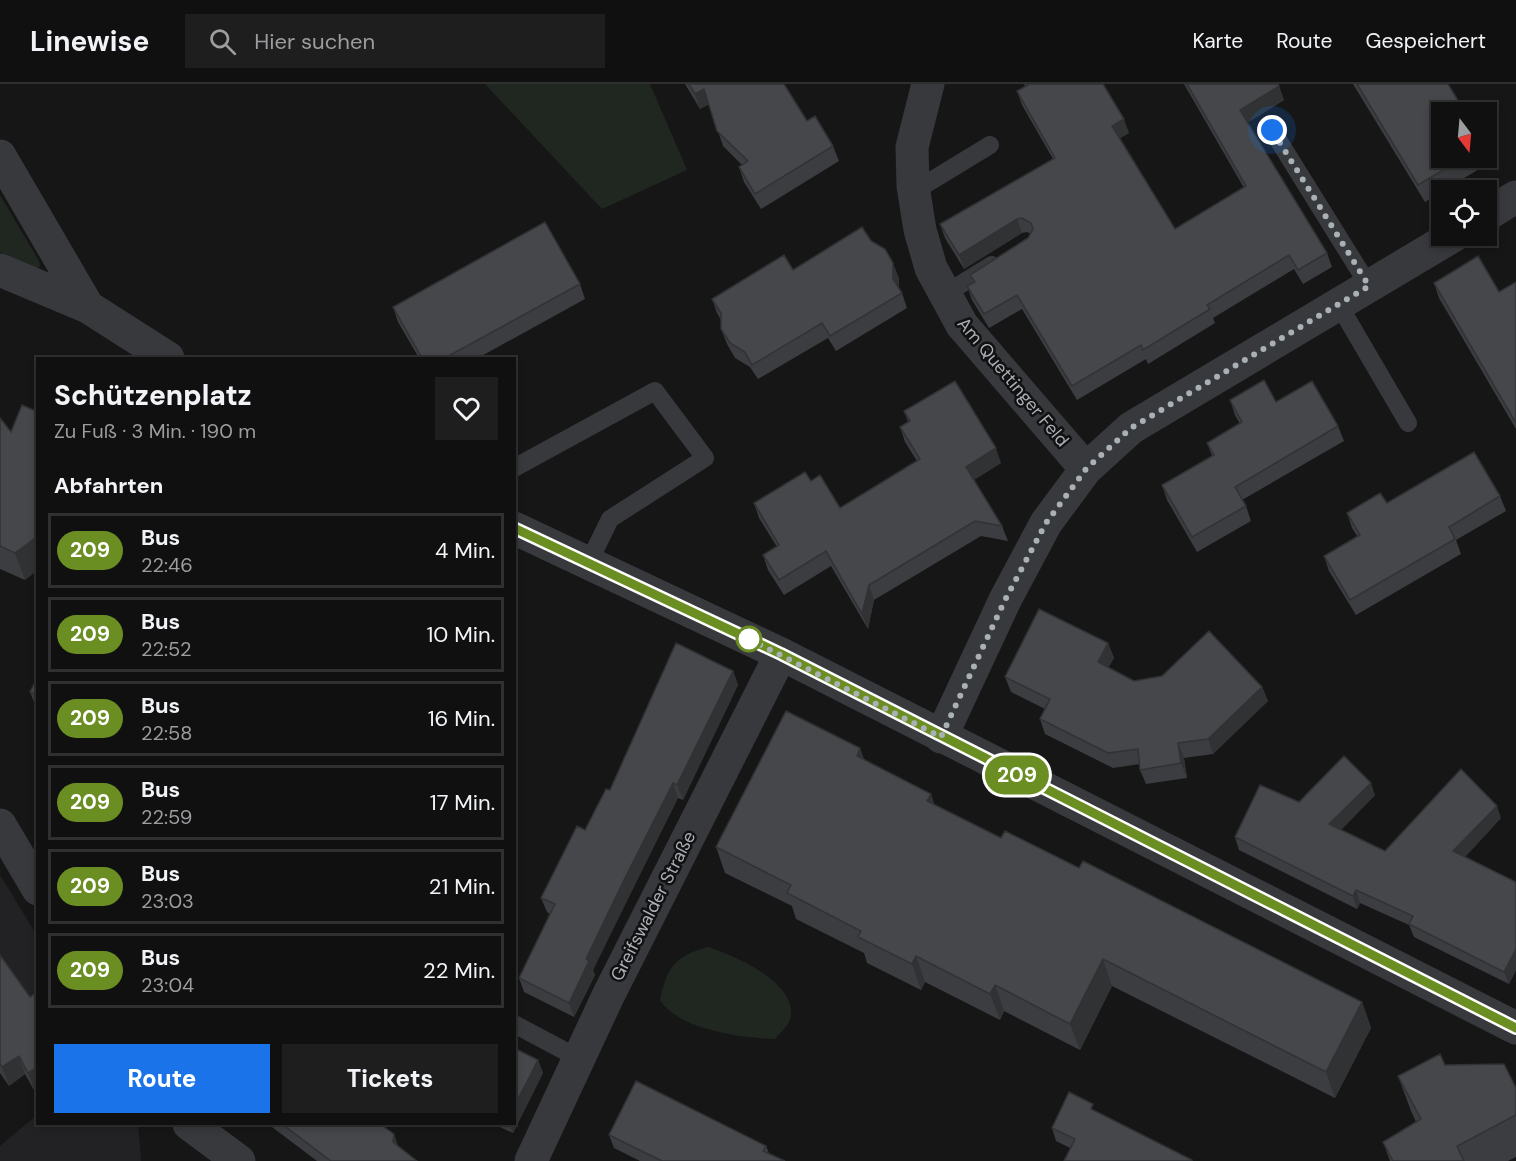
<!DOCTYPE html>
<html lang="de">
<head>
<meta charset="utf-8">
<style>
  :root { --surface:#101011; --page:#1e1e1f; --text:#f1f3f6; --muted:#9c9d9f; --line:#303031; --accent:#1a73e8 }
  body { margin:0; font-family:"DM Sans",sans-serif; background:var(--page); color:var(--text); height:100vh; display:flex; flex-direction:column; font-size:22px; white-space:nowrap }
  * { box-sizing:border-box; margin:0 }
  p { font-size:20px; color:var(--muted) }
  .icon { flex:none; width:33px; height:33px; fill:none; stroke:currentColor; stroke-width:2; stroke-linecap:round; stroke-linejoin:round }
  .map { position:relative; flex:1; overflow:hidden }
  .sheet { position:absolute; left:36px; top:273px; width:480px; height:768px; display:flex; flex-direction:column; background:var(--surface); border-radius:0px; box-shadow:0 3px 9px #0003,0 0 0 2px var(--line) }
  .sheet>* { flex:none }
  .badge { padding:0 12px; border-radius:20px; font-size:21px; line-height:39px }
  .needle { width:39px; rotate:164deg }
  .fabs { position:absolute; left:1431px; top:18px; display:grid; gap:12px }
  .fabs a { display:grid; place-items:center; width:66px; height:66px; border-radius:0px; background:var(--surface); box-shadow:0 3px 9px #0003,0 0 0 2px var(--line); font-size:30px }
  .you { position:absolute; width:30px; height:30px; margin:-15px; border:4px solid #fff; border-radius:50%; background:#1a73e8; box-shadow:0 0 0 9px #1a73e833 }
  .map>.badge { position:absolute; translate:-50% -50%; box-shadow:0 0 0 3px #fff }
  h2 { padding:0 18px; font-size:22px; line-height:54px }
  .round { display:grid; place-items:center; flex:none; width:63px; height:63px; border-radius:0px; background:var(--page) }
  .summary { display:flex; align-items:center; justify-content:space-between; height:102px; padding:0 18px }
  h1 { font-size:28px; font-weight:800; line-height:45px }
  .primary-button { display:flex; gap:12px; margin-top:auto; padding:12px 18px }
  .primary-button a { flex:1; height:69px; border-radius:0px; background:var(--accent); color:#fff; font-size:24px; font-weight:800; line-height:69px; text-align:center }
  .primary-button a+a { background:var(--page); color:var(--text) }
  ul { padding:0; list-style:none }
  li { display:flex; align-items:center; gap:18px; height:75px; margin:0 12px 9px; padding:0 6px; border:3px solid var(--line); border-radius:0px }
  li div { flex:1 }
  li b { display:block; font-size:22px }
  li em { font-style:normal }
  li .badge { min-width:66px; font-weight:700; text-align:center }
  header { display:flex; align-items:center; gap:36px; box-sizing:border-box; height:84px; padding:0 30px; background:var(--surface); border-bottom:2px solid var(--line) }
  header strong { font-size:28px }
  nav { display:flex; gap:33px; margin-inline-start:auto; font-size:21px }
  .search { width:420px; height:54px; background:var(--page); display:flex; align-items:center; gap:15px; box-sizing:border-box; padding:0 21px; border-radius:0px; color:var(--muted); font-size:22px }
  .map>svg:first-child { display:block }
  .built { fill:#222224 }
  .green { fill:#202720 }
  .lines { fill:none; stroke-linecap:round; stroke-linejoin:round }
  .service { stroke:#37393c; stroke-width:18 }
  .minor { stroke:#37393c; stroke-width:33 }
  .wall { fill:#3b3d40 }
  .shaded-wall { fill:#303234 }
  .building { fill:#45474a; stroke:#303234; stroke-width:1.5 }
  .line-casing { stroke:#fff; stroke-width:14 }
  .line { stroke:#6b8e23; stroke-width:9 }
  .walk { stroke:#a9b0b6; stroke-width:6; stroke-dasharray:0 10.8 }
  .stop-dot { fill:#fff; stroke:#6b8e23; stroke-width:3 }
  .labels { text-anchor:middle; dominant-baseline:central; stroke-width:5; stroke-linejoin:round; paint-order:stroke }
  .street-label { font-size:18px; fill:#a9b0b6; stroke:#111112 }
</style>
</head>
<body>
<header>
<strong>Linewise</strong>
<div class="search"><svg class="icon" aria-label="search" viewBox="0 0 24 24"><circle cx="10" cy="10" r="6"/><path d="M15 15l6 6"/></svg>Hier suchen</div>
<nav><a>Karte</a><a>Route</a><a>Gespeichert</a></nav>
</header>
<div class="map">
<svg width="1516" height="1077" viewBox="0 0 1516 1077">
  <rect width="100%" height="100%" fill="#161617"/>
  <path class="built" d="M 0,791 L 38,853 L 37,925 L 0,952 Z
    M 37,1031 L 38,1040 L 138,1040 L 141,1077 L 0,1077 L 0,1062 Z"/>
  <path class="green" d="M 485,0 L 650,0 L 687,86 L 602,125 Z
    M 0,111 L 39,177 L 40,182 L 36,186 L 0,168 Z
    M 708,863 C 734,871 795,898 791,931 C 790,941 781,948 775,955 C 743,954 679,946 660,916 C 667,883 675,872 708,863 Z"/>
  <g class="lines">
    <path class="service" d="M 1272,46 L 1369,202
      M 913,102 L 926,100 L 990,61
      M 945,210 L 992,181
      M 1339,221 L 1408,339
      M 514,384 L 655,307 L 705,374 L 610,435 L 589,478
      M 514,940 L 578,974"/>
    <path class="minor" d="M 928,0 L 912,63 L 913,102 L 920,146 L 931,184 L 962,241 L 1086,385
      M 0,72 L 88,223 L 168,274
      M 1486,131 L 1516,113
      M 0,186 L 88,223
      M 514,444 L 781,570 L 1516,944
      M 941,653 L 1005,516 L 1046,439 L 1086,385 L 1131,344 L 1453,152
      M 0,741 L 38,805
      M 189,1040 L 239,1077
      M 531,1077 L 608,912 L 781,570"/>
  </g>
  <path class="wall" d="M 685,0 L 784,0 L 807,37 L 833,62 L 839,77 L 761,125 L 744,98 L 739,83 L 742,81 L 723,62 L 709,20 L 700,25 Z
    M 1024,0 L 1103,0 L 1129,49 L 1120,54 L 1175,145 L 1244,104 L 1184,0 L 1278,0 L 1284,16 L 1247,39 L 1327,169 L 1332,183 L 1303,200 L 1294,185 L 1213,234 L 1215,239 L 1148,280 L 1146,275 L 1077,316 L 1022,225 L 989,244 L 972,216 L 967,202 L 973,199 L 970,191 L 1028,154 L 1031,150 L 1027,148 L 1022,149 L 964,185 L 945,154 L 940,140 L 1053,75 L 1022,21 L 1017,7 L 1025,2 Z
    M 1353,0 L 1448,0 L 1442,74 L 1486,74 L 1486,65 L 1491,78 L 1444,106 L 1442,106 L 1442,108 L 1425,118 Z
    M 793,186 L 899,194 L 899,204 L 902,209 L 907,224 L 836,267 L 828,254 L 758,295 L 750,283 L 735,274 L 727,260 L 721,245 L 721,236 L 717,229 L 712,215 Z
    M 1516,198 L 1516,345 L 1439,214 L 1434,199 L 1499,208 Z
    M 580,200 L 585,215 L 478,274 L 419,274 L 398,238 L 393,223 Z
    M 1230,316 L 1276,318 L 1338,342 L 1344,357 L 1242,416 L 1246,422 L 1251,437 L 1197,468 L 1167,416 L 1162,401 L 1212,372 L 1207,359 L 1240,340 L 1235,331 Z
    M 904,327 L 1001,379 L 974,396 L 1002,442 L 1008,457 L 981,452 L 874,516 L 868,545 L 831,482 L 784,511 L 768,486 L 763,471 L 777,463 L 759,434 L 754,419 L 811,397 L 840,424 L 917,377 L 905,358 L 900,343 L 908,338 Z
    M 0,334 L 25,496 L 0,485 Z
    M 1500,412 L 1506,427 L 1456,456 L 1461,470 L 1356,531 L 1329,487 L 1324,472 L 1357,452 L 1352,444 L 1347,429 L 1387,419 Z
    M 1108,559 L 1114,574 L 1108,584 L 1134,597 L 1262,603 L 1268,617 L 1213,670 L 1184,674 L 1187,694 L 1146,700 L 1140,686 L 1140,680 L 1113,684 L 1045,650 L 1040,635 L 1045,625 L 1011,608 L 1005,593 Z
    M 733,587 L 738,601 L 683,716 L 678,714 L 629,811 L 593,886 L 595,891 L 574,933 L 524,908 L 519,894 L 550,830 L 547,828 L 541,814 L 610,706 Z
    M 38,592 L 38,624 L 36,623 L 30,608 Z
    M 864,676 L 935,721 L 1001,754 L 1079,784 L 1362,918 L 1371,944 L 1335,1014 L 1112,902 L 1080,966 L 1004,927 L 1000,936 L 925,898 L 921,906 L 867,879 L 864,869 L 796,835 L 792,822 L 725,789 L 716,763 Z
    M 1375,711 L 1341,746 L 1385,767 L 1501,734 L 1465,773 L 1516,798 L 1516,886 L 1509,900 L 1414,853 L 1409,841 L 1360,819 L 1357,825 L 1239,766 L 1235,753 L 1299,718 Z
    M 0,871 L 30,913 L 38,907 L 38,1006 L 35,1008 L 25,990 L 9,1002 L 0,989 Z
    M 538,976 L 543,989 L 513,1049 L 493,1040 L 514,1040 Z
    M 1445,981 L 1516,1004 L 1516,1073 L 1508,1077 L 1390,1077 L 1383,1058 L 1416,1038 L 1411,1027 L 1398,992 Z
    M 1096,1028 L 1070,1064 L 1056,1057 L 1052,1044 Z
    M 268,1040 L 380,1040 L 394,1050 L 398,1062 L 417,1077 L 317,1077 Z
    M 609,1051 L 766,1062 L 769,1069 L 785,1077 L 640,1077 L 614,1064 Z"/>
  <path class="shaded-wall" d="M 1279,2 L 1284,16 L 1245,40 L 1240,26 Z
    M 704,5 L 710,20 L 700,25 L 695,10 Z
    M 1124,35 L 1129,49 L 1117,56 L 1112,42 Z
    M 1017,135 L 1022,149 L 964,185 L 959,171 Z
    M 893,179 L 899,194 L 899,210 L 893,195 Z
    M 996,364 L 1001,379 L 972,397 L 966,383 Z
    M 38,452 L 38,486 L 25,496 L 15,469 Z
    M 869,501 L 874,516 L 868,545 L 862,530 Z
    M 1108,559 L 1114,574 L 1103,593 L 1098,578 Z
    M 733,587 L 738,601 L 683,716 L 677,701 Z
    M 1262,603 L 1268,617 L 1213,670 L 1208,655 Z
    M 1178,659 L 1184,674 L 1187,694 L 1181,679 Z
    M 860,664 L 870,690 L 857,672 Z
    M 673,699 L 678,714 L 593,886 L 595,891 L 574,933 L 569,919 L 586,875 L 624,796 Z
    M 1371,699 L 1375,711 L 1334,753 L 1329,740 Z
    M 931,710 L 940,736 L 927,717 Z
    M 1497,722 L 1501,734 L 1458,780 L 1453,767 Z
    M 1356,806 L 1360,819 L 1357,825 L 1353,812 Z
    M 1516,865 L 1516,886 L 1509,900 L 1504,888 Z
    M 916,872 L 925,898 L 921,906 L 912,880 Z
    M 1103,875 L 1112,902 L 1080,966 L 1070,940 Z
    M 995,901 L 1004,927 L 1000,936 L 990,910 Z
    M 1362,918 L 1371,944 L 1335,1014 L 1326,988 Z
    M 19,972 L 25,990 L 9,1002 L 2,983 Z
    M 538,976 L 543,989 L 513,1049 L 509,1040 L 514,1040 L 514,1023 Z
    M 38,983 L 38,1006 L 35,1008 L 28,989 Z
    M 394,1050 L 399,1065 L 393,1058 Z"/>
  <path class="building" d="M 689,0 L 784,0 L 807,37 L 815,32 L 833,62 L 755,110 L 739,83 L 748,77 L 717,47 L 704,5 L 695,10 Z
    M 1027,0 L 1103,0 L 1124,35 L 1112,42 L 1175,145 L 1246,102 L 1187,0 L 1278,0 L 1279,2 L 1240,26 L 1327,169 L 1298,186 L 1289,171 L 1207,221 L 1210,225 L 1143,266 L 1141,261 L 1072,302 L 1017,211 L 984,230 L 967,202 L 975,198 L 970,191 L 1028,154 L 1033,145 L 1031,139 L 1022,134 L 1017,135 L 959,171 L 940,140 L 1055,74 L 1017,7 L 1028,1 Z
    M 1357,0 L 1448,0 L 1465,28 L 1442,28 L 1442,74 L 1464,74 L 1418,101 Z
    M 545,138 L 580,200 L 445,274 L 422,274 L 393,223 Z
    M 862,143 L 871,157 L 885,165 L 893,179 L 893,195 L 902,209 L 830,252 L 822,239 L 752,281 L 745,268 L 730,259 L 721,245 L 721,229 L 712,215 L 784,171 L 793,186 Z
    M 1478,172 L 1499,208 L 1516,198 L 1516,339 L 1434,199 Z
    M 1264,296 L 1276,318 L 1312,297 L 1338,342 L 1235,403 L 1246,422 L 1192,453 L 1162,401 L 1214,371 L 1207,359 L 1242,338 L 1230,316 Z
    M 955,297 L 996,364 L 966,383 L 1002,442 L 975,437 L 869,501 L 862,530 L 826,467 L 779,496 L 763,471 L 779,461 L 754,419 L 805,388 L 811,397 L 820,391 L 840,424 L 920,375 L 900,343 L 910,337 L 904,327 Z
    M 22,321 L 38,328 L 38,452 L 15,469 L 0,462 L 0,334 L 11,348 Z
    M 1474,368 L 1500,412 L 1449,443 L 1455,455 L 1350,516 L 1324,472 L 1360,451 L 1347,429 L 1380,409 L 1387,419 Z
    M 1039,525 L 1108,559 L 1098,578 L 1134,597 L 1162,592 L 1209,547 L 1262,603 L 1208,655 L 1178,659 L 1181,679 L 1140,686 L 1138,665 L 1108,669 L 1040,635 L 1050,615 L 1005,593 Z
    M 676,559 L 733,587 L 677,701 L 673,699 L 624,796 L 586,875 L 589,877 L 569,919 L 519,894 L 555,820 L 541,814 L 577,742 L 585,746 L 606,705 L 610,706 Z
    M 38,592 L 38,612 L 30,608 Z
    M 786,627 L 860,664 L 857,672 L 931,710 L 927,717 L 1001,754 L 1005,747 L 1079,784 L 1083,777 L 1362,918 L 1326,988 L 1103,875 L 1070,940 L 995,901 L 990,910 L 916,872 L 912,880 L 858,853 L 861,847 L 787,809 L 791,801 L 716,763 Z
    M 1344,672 L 1371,699 L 1329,740 L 1385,767 L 1461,685 L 1497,722 L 1453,767 L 1516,798 L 1516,865 L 1504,888 L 1409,840 L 1413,832 L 1356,806 L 1353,812 L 1235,753 L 1260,701 L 1299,718 Z
    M 0,871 L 30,913 L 38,907 L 38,983 L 28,989 L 19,972 L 2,983 L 0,980 Z
    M 514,964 L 538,976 L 514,1023 Z
    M 1440,970 L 1445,981 L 1504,980 L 1516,1004 L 1516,1031 L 1457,1062 L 1464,1077 L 1393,1077 L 1383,1058 L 1421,1035 L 1398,992 Z
    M 636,997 L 766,1062 L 763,1067 L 785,1077 L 662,1077 L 609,1051 Z
    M 1069,1008 L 1093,1020 L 1091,1025 L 1192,1076 L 1192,1077 L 1064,1077 L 1075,1055 L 1052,1044 Z
    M 282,1040 L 380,1040 L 394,1050 L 393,1058 L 417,1077 L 331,1077 Z"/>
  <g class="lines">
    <g class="line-casing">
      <path id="line" d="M 514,444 L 781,570 L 1516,944"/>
    </g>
    <use href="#line" class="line"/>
    <path class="walk" d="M 749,555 L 745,553 L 941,653 L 1005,516 L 1046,439 L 1086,385 L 1131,344 L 1369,202 L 1272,46"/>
  </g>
  <circle class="stop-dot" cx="749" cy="555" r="12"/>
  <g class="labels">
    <g class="street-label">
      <text transform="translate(1013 298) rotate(50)">Am Quettinger Feld</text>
      <text transform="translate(653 822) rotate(-63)">Greifswalder Straße</text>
    </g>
  </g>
</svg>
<div class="fabs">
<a><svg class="needle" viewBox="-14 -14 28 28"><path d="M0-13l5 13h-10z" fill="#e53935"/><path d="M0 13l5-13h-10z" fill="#9c9d9f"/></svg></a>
<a><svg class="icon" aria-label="locate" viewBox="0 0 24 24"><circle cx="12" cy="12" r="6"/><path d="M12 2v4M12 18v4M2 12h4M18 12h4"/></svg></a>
</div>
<div class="you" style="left:1272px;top:46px"></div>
<b class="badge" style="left:1017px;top:691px;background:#6b8e23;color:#fff">209</b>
<section class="sheet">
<div class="summary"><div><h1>Schützenplatz</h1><p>Zu Fuß · 3 Min. · 190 m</p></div><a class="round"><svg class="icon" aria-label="heart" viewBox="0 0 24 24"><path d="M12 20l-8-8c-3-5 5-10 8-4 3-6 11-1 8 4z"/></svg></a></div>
<h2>Abfahrten</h2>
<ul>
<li><span class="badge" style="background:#6b8e23;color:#fff">209</span><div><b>Bus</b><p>22:46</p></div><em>4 Min.</em></li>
<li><span class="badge" style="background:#6b8e23;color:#fff">209</span><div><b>Bus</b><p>22:52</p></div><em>10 Min.</em></li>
<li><span class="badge" style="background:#6b8e23;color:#fff">209</span><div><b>Bus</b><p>22:58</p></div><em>16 Min.</em></li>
<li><span class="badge" style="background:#6b8e23;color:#fff">209</span><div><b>Bus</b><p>22:59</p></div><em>17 Min.</em></li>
<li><span class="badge" style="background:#6b8e23;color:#fff">209</span><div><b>Bus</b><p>23:03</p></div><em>21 Min.</em></li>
<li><span class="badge" style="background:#6b8e23;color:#fff">209</span><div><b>Bus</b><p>23:04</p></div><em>22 Min.</em></li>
</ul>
<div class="primary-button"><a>Route</a><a>Tickets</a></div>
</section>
</div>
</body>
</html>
